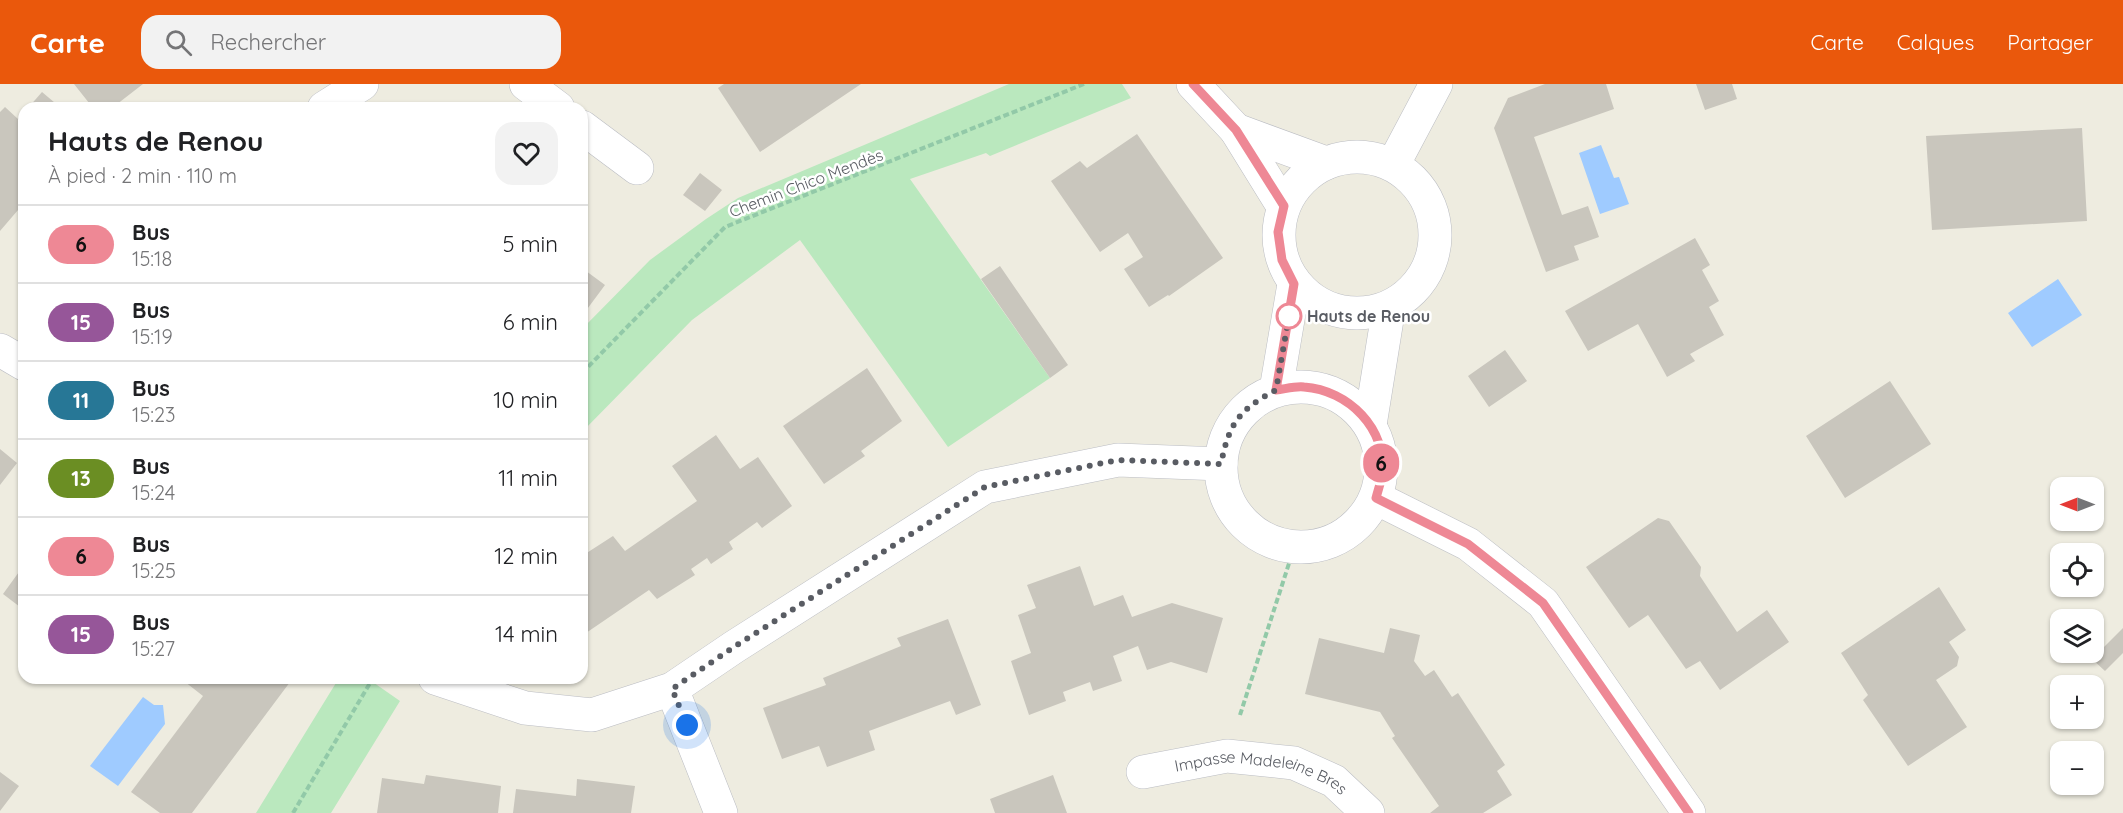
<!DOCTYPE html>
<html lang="fr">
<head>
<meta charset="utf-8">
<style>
  :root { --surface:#fff; --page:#f2f2f2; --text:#202124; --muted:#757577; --line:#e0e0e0; --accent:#ea580c }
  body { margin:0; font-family:Quicksand,sans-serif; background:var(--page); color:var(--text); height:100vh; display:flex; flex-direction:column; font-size:22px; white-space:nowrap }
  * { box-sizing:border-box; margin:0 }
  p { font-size:20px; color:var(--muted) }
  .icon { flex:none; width:33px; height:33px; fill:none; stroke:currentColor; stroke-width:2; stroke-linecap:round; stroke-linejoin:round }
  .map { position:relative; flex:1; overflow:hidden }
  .panel { position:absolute; left:18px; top:18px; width:570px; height:582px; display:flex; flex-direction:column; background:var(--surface); border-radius:18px; box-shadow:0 2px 4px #0004 }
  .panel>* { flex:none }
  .badge { padding:0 12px; border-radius:20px; font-size:21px; line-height:39px }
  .needle { width:39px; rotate:270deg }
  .buttons { position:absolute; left:2050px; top:393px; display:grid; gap:12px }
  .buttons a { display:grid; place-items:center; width:54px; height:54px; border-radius:12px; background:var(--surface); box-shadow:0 2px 4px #0004; font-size:30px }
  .you { position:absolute; width:30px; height:30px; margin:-15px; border:4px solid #fff; border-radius:50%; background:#1a73e8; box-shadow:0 0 0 9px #1a73e833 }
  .map>.badge { position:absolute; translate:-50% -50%; box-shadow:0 0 0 3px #fff }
  .round { display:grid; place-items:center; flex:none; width:63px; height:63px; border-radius:18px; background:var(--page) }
  .summary { display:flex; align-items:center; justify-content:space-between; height:102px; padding:0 30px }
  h1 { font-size:28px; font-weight:700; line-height:45px }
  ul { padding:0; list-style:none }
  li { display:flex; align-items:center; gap:18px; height:78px; padding:0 30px; border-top:2px solid var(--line) }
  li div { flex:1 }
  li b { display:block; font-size:22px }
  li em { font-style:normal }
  li .badge { min-width:66px; font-weight:700; text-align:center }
  header { display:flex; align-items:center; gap:36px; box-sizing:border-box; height:84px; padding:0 30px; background:var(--accent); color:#fff }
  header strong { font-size:28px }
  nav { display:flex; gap:33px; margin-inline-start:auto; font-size:21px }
  .search { width:420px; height:54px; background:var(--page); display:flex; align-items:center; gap:15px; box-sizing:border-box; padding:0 21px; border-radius:18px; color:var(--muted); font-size:22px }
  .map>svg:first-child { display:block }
  .green { fill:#bae8be }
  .water { fill:#9fcbff }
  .building { fill:#c9c6bd }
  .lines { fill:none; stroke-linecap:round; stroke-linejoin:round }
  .minor-casing { stroke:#bbbdc3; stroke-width:34 }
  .path { stroke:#92c9a8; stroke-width:4; stroke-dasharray:6 3; stroke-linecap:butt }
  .minor { stroke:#fff; stroke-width:33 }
  .line-casing { stroke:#fff; stroke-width:14 }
  .line { stroke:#ee8895; stroke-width:9 }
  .walk { stroke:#595c63; stroke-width:6; stroke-dasharray:0 10.8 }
  .stop-dot { fill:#fff; stroke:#ee8895; stroke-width:3 }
  .labels { text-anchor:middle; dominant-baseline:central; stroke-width:5; stroke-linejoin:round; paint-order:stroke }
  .street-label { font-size:16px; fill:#595c63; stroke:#fff }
  .stop-label { font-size:16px; font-weight:bold; fill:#595c63; stroke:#fff; text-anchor:start }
</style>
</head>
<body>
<header>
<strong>Carte</strong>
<div class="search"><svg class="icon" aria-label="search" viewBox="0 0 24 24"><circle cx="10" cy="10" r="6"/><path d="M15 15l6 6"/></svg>Rechercher</div>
<nav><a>Carte</a><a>Calques</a><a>Partager</a></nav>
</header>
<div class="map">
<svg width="2123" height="729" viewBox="0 0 2123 729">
  <rect width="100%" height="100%" fill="#eeece0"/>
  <path class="green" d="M 1009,0 L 1122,0 L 1131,14 L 990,72 L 986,69 L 910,95 L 1050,294 L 948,363 L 800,156 L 692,236 L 582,348 L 582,245 L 650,176 L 706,135 L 738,114 Z
    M 339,594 L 367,594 L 400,617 L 331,729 L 256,729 Z"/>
  <path class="water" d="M 1601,61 L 1614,94 L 1619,93 L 1629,120 L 1600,130 L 1579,69 Z
    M 2058,195 L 2082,231 L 2032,263 L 2008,229 Z
    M 143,613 L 154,621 L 163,621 L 165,640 L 118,702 L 90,682 Z"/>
  <path class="building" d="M 74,0 L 143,0 L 112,24 L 93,24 Z
    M 724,0 L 861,0 L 760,68 L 718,4 Z
    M 1545,0 L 1606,0 L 1614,25 L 1534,53 L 1562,131 L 1588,122 L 1599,153 L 1574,162 L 1579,176 L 1546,188 L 1494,44 L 1508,14 Z
    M 1696,0 L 1732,0 L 1737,15 L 1705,26 Z
    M 42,8 L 61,24 L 28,24 Z
    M 5,23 L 18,35 L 24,29 L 24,119 L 0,147 L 0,28 Z
    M 2082,44 L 2087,137 L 1932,146 L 1926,52 Z
    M 1137,50 L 1223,174 L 1169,212 L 1168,211 L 1149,223 L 1124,185 L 1143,173 L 1128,149 L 1100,168 L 1051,97 L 1080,77 L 1087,84 Z
    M 700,89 L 722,106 L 705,127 L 683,111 Z
    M 1695,154 L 1710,181 L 1702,186 L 1719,217 L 1709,223 L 1724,251 L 1690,270 L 1695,277 L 1667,293 L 1638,240 L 1588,267 L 1565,227 Z
    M 1000,182 L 1068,281 L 1050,294 L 981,195 Z
    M 582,184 L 605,201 L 582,232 Z
    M 1505,266 L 1527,297 L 1489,323 L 1468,292 Z
    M 867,284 L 902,337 L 861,367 L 865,372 L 824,400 L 783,342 Z
    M 1890,297 L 1931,360 L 1845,414 L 1806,352 Z
    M 716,351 L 740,385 L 758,373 L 792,422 L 762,444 L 757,438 L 729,458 L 733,465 L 711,480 L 707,474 L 691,485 L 695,491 L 657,515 L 649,506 L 586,549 L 582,548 L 582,472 L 613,452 L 625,467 L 697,417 L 672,382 Z
    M 0,365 L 17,379 L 0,401 Z
    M 1658,434 L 1669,437 L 1701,483 L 1700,492 L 1737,548 L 1767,526 L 1789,558 L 1720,606 L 1700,577 L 1686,585 L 1648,531 L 1629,544 L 1586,483 Z
    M 24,481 L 24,526 L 3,510 Z
    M 1080,482 L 1094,522 L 1123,511 L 1132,533 L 1172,519 L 1223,534 L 1207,589 L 1171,578 L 1147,586 L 1138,562 L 1113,572 L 1122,597 L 1093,607 L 1090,598 L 1063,608 L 1066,617 L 1029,631 L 1011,577 L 1031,569 L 1018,531 L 1036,524 L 1027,501 Z
    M 1939,503 L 1966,546 L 1949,558 L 1959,573 L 1957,582 L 1936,596 L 1967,643 L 1908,682 L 1863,616 L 1868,611 L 1841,569 Z
    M 948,535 L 981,621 L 956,631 L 950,617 L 869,647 L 875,666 L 827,683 L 819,662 L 782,675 L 763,624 L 826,601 L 823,594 L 901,562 L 897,554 Z
    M 1390,544 L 1420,551 L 1414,577 L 1425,592 L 1434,586 L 1452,613 L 1458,609 L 1505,681 L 1497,687 L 1512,711 L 1483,729 L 1430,729 L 1439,722 L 1392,654 L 1395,652 L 1380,628 L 1305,610 L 1319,554 L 1384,569 Z
    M 2123,544 L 2123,569 L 2105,587 L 2092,575 Z
    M 180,594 L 293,594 L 192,729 L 160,729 L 131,708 L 203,612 Z
    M 0,688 L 19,702 L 0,727 Z
    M 426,691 L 501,702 L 498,729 L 377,729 L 382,694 L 424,700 Z
    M 1053,691 L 1067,729 L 995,729 L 990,715 Z
    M 577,695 L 635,702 L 631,729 L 513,729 L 516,705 L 576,712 Z"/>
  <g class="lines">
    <g class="minor-casing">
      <g id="minor">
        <path d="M 526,0 L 558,24"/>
        <path d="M 1193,0 L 1236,46 L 1283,122"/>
        <path d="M 324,24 L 362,0"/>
        <path d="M 582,43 L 637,84"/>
        <path d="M 1236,46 L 1326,79"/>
        <circle cx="1357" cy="151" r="78"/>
        <path d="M 1393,81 L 1436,0"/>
        <path d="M 0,266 L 24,280"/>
        <circle cx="1301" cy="383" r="80"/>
        <path d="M 1276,306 L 1294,200"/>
        <path d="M 1370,341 L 1389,223"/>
        <path d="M 1376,414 L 1468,460 L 1543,519 L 1689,729"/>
        <path d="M 435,594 L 525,624 L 592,631 L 672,605 L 734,563 L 985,403 L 1118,376 L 1221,380"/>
        <path d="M 672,605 L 721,729"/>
        <path id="s1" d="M 1143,688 L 1227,672 L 1294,679 L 1334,697 L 1368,729"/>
      </g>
    </g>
    <path class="path" d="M 582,289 L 725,143 L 1084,0
      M 1240,631 L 1294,464
      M 293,729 L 373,594"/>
    <use href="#minor" class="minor"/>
  </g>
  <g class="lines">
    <g class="line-casing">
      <path id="line" d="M 1193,0 L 1236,46 L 1284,122 L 1278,148 L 1282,176 L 1294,200 L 1276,306 C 1285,305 1295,302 1304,303 C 1348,306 1388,345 1382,391 C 1381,398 1378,406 1376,414 L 1468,460 L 1543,519 L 1689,729"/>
    </g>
    <use href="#line" class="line"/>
    <path class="walk" d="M 687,641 L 672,605 L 734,563 L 985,403 L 1118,376 L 1221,380 C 1229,339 1239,326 1276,306 L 1289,232"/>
  </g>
  <circle class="stop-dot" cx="1289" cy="232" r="12"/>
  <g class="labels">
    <g class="street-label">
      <text transform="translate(806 99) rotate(-21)">Chemin Chico Mendès</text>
      <text stroke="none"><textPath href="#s1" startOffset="122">Impasse Madeleine Bres</textPath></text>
    </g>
    <g class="stop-label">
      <text x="1307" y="232">Hauts de Renou</text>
    </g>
  </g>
</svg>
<div class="buttons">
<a><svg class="needle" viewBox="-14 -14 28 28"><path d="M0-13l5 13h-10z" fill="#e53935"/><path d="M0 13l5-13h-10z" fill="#757577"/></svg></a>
<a><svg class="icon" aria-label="locate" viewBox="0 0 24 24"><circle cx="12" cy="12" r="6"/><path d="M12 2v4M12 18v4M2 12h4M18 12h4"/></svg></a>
<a><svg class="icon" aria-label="layers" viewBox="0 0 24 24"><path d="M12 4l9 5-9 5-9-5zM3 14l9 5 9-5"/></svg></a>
<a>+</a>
<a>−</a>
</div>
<div class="you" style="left:687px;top:641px"></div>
<b class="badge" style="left:1381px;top:379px;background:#ee8895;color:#111">6</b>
<section class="panel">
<div class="summary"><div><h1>Hauts de Renou</h1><p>À pied · 2 min · 110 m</p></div><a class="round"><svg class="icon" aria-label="heart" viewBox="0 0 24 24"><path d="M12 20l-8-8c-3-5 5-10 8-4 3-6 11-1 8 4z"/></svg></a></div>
<ul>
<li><span class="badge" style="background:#ee8895;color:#111">6</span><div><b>Bus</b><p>15:18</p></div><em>5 min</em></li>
<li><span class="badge" style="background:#965699;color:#fff">15</span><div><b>Bus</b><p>15:19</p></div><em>6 min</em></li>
<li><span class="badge" style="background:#277796;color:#fff">11</span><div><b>Bus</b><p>15:23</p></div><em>10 min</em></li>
<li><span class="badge" style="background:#6b8e23;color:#fff">13</span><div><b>Bus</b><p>15:24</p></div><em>11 min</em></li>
<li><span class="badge" style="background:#ee8895;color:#111">6</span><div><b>Bus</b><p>15:25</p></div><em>12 min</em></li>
<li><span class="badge" style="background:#965699;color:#fff">15</span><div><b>Bus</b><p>15:27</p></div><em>14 min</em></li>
</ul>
</section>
</div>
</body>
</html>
